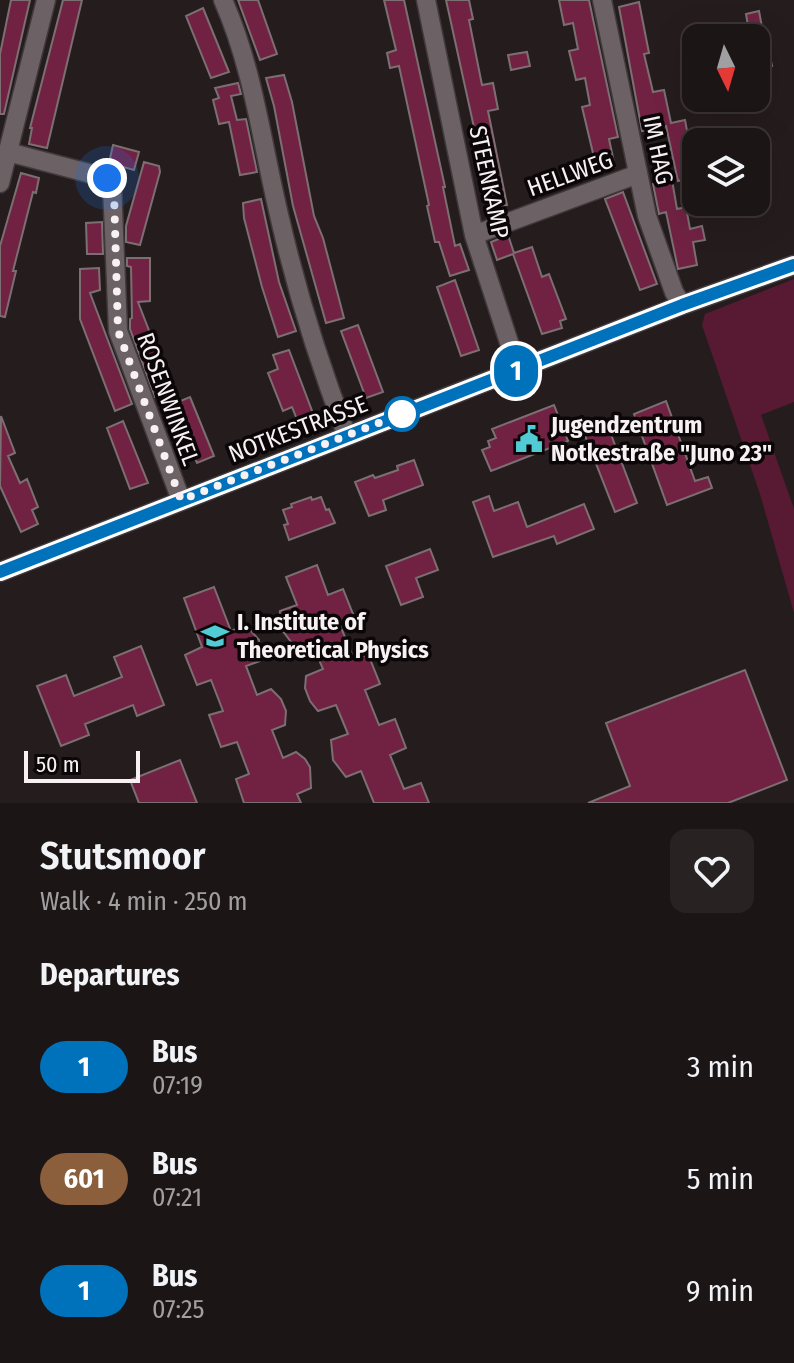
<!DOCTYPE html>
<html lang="en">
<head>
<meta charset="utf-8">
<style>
  :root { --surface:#1c1516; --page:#292223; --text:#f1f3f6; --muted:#a09fa1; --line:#3a3435 }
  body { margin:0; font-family:"Fira Sans Condensed",sans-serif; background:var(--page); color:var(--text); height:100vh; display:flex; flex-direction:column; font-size:30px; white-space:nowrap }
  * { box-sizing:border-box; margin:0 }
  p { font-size:26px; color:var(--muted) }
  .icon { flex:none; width:44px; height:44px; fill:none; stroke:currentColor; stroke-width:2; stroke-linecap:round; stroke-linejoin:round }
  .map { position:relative; height:803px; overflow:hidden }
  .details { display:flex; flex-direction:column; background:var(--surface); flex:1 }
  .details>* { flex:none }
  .badge { padding:0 16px; border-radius:26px; font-size:28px; line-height:52px }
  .needle { width:52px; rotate:175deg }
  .controls { position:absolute; left:682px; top:24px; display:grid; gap:16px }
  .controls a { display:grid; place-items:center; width:88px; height:88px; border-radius:16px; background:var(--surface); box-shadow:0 8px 32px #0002,0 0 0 2px var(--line); font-size:40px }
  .scale { position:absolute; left:24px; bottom:20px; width:116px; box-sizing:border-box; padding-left:8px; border:4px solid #f8f1f3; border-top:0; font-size:22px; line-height:28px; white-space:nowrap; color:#f8f1f3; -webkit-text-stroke:6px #0b0708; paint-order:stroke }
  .you { position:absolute; width:40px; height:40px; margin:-20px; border:6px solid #fff; border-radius:50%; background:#1a73e8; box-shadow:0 0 0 12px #1a73e833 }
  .map>.badge { position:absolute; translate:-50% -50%; box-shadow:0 0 0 4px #fff }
  h2 { padding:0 40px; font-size:30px; line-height:72px }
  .round { display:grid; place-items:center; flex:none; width:84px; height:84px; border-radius:16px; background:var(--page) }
  .headline { display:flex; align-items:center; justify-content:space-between; height:136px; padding:0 40px }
  h1 { font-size:38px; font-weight:600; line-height:60px }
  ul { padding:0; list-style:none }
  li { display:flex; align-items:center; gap:24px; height:112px; padding:0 40px }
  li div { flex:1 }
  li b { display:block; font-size:30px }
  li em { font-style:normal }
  li .badge { min-width:88px; font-weight:700; text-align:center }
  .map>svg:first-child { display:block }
  .green { fill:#581a33 }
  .building { fill:#712243; stroke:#7b6f72; stroke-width:2 }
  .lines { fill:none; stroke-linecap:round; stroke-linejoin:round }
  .minor-casing { stroke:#413a3c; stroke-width:21 }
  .minor { stroke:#6c6164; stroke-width:18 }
  .line-casing { stroke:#fff; stroke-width:18 }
  .line { stroke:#0072bc; stroke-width:12 }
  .walk { stroke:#f8f1f3; stroke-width:8; stroke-dasharray:0 14.4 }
  .stop-dot { fill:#fff; stroke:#0072bc; stroke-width:4 }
  .labels { text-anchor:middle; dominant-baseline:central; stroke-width:7; stroke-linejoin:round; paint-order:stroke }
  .street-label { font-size:24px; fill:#f8f1f3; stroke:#0b0708 }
  .poi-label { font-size:24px; font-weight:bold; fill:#f8f1f3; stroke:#0b0708; text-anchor:start }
</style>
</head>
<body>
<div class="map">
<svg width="794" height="803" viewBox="0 0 794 803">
  <rect width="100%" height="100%" fill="#251c1e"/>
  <path class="green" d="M 794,279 L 794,402 L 761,415 L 794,509 L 794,613 L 760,494 L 702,325 L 705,314 Z"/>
  <path class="building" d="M 11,0 L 30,0 L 4,114 L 0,114 L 0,54 Z
    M 63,0 L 82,0 L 47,148 L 29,144 L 32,128 L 30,128 Z
    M 238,0 L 258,0 L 277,54 L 260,60 Z
    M 384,0 L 404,0 L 445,187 L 443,187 L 455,246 L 460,244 L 469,270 L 450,276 L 439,242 L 435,242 L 427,206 L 429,205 L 399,66 L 390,68 L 387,53 L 396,50 Z
    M 446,0 L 469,0 L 473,19 L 469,20 L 482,85 L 493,83 L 498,109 L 488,111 L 507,205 L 489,208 L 475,132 Z
    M 559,0 L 589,0 L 618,137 L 609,139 L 615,167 L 597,170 L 582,107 L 590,105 L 585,78 L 576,80 L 569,51 L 578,49 L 573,23 L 564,25 Z
    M 639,2 L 649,53 L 644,54 L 653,92 L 664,90 L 671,123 L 685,120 L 689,141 L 696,140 L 696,153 L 692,154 L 696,177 L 678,181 L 666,126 L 642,131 L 619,7 Z
    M 203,8 L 229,72 L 211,78 L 186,16 Z
    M 759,11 L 764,38 L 750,38 L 746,14 Z
    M 767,42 L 772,66 L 760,68 L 756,44 Z
    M 527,52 L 530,66 L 511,70 L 508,55 Z
    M 284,75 L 292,102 L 314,216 L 323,238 L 344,318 L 326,323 L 293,206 L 274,106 L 266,78 Z
    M 238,83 L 241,94 L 231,96 L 237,120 L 246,119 L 257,172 L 240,175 L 229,122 L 219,124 L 213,100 L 219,98 L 215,88 Z
    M 113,145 L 139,152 L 134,170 L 109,163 Z
    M 144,162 L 159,166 L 160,172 L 140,245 L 126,242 L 126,226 Z
    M 21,173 L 39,178 L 36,193 L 33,192 L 13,271 L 16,271 L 5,317 L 0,316 L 0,246 Z
    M 672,180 L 677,209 L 686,207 L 690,229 L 702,226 L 705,240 L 693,242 L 697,265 L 678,269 L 666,212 L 659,214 L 653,184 Z
    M 623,192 L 657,284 L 640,290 L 605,199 Z
    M 261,199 L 279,282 L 296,331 L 278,337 L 262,287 L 244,218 L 243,203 Z
    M 102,222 L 103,254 L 87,254 L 86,223 Z
    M 508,235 L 514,253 L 532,247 L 542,277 L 549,274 L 566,319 L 560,321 L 562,328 L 542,334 L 513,254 L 497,260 L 491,242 Z
    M 127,258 L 150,258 L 150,301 L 138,302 L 172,390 L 155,397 L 130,329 L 130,319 L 132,318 L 131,267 L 127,266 Z
    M 99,268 L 100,290 L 90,293 L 132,404 L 115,411 L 80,319 L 80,269 Z
    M 455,280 L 479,350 L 461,356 L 437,287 Z
    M 358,325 L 383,392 L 366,398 L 341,331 Z
    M 289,350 L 314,416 L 298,422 L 292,407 L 283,411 L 268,373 L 278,369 L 273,355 Z
    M 190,397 L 214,456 L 197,463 L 173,404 Z
    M 666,401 L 695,481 L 708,477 L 712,488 L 667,505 L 634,414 Z
    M 554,405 L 568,441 L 491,471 L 482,450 L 490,447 L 488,441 L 496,438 L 492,429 Z
    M 1,416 L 15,453 L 8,456 L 20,483 L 27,479 L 38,507 L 32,510 L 38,524 L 21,532 L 0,486 Z
    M 123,421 L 148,483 L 130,489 L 107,428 Z
    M 607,424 L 637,503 L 615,512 L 584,433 Z
    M 414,460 L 423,485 L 383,500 L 386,510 L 369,516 L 355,482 L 373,475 L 375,478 L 398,470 L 397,466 Z
    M 489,496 L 494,511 L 518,502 L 527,527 L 584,504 L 594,529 L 557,544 L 554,536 L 493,557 L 473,502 Z
    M 311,497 L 312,500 L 321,497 L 326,510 L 329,509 L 335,523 L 289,540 L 284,525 L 288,524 L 283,510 L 292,507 L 291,504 Z
    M 430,549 L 438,570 L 416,578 L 423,597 L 401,605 L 386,566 Z
    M 317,565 L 328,595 L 343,589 L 355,619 L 340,625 L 354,659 L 368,654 L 380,684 L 365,690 L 379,725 L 395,719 L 406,748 L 390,755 L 404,789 L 421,783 L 429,803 L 374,803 L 361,771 L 346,777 L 333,760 L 331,740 L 348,734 L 336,705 L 318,711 L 310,701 L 305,688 L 306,676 L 323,669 L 311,641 L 295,647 L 282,630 L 279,620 L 280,611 L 297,605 L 286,577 Z
    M 214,587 L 231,631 L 246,625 L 259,640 L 260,661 L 246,666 L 257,695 L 271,689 L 281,699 L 286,711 L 285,725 L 272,730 L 283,758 L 296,752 L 305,759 L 310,767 L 311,788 L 297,794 L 301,803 L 244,803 L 236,779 L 249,774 L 237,742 L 221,747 L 209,715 L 223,711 L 211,680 L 197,685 L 185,655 L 202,647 L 184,598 Z
    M 141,646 L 164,705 L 137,716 L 133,705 L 85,724 L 89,735 L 61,746 L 37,686 L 66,675 L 74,696 L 122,677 L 114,657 Z
    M 745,670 L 787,780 L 728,803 L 588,803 L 630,786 L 606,723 Z
    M 180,760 L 197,803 L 139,803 L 130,780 Z"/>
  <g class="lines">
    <g class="minor-casing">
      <path id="minor" d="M 223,0 C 254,70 262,145 280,219 C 297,293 320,366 347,436
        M 426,0 L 474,235 L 518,370
        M 602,0 L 647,216 L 674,292 L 682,305
        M 8,152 L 107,178 L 112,184 L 118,331 L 181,500
        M 0,183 L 46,0
        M 474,235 L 638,174
        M 0,572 L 682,305 L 794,265"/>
    </g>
    <use href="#minor" class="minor"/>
  </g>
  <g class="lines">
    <g class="line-casing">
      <path id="line" d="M 0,572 L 682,305 L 794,265"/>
    </g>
    <use href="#line" class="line"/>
    <path class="walk" d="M 107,178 L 114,192 L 118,331 L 181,500 L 402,414"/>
  </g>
  <defs>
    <g id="civic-bare" transform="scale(2.16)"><path d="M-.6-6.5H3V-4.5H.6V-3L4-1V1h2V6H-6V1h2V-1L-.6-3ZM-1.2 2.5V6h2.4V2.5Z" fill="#51ccd4" stroke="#0b0708" stroke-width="2.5" paint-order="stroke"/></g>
    <g id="university-bare" transform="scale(2.16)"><path d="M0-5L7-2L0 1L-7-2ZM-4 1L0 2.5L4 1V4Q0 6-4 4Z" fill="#51ccd4" stroke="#0b0708" stroke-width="2.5" paint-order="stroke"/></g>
  </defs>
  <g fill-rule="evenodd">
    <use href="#civic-bare" x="529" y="439"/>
    <use href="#university-bare" x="215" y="636"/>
  </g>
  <circle class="stop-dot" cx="402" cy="414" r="16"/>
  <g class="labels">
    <g class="street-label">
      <text transform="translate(658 150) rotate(78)">IM HAG</text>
      <text transform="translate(570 174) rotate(-20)">HELLWEG</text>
      <text transform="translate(489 182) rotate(78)">STEENKAMP</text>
      <text transform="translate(168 399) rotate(70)">ROSENWINKEL</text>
      <text transform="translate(298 429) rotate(-21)">NOTKESTRASSE</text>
    </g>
    <g class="poi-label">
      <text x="551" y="425">Jugendzentrum<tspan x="551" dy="28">Notkestraße "Juno 23"</tspan></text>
      <text x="237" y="622">I. Institute of<tspan x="237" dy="28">Theoretical Physics</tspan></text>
    </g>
  </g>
</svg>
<div class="controls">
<a><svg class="needle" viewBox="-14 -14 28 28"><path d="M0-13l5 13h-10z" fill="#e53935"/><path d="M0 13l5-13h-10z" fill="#a09fa1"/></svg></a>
<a><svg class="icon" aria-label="layers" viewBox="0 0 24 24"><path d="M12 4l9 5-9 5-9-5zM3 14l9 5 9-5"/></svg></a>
</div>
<div class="scale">50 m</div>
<div class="you" style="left:107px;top:178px"></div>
<b class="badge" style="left:516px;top:371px;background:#0072bc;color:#fff">1</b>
</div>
<section class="details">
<div class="headline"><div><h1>Stutsmoor</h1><p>Walk · 4 min · 250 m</p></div><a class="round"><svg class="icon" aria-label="heart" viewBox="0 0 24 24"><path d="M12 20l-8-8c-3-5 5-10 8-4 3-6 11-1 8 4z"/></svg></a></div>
<h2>Departures</h2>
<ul>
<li><span class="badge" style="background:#0072bc;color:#fff">1</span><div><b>Bus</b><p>07:19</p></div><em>3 min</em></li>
<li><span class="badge" style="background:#8b5e3c;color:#fff">601</span><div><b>Bus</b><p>07:21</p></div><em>5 min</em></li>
<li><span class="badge" style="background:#0072bc;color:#fff">1</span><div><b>Bus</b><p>07:25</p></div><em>9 min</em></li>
</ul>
</section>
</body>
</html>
